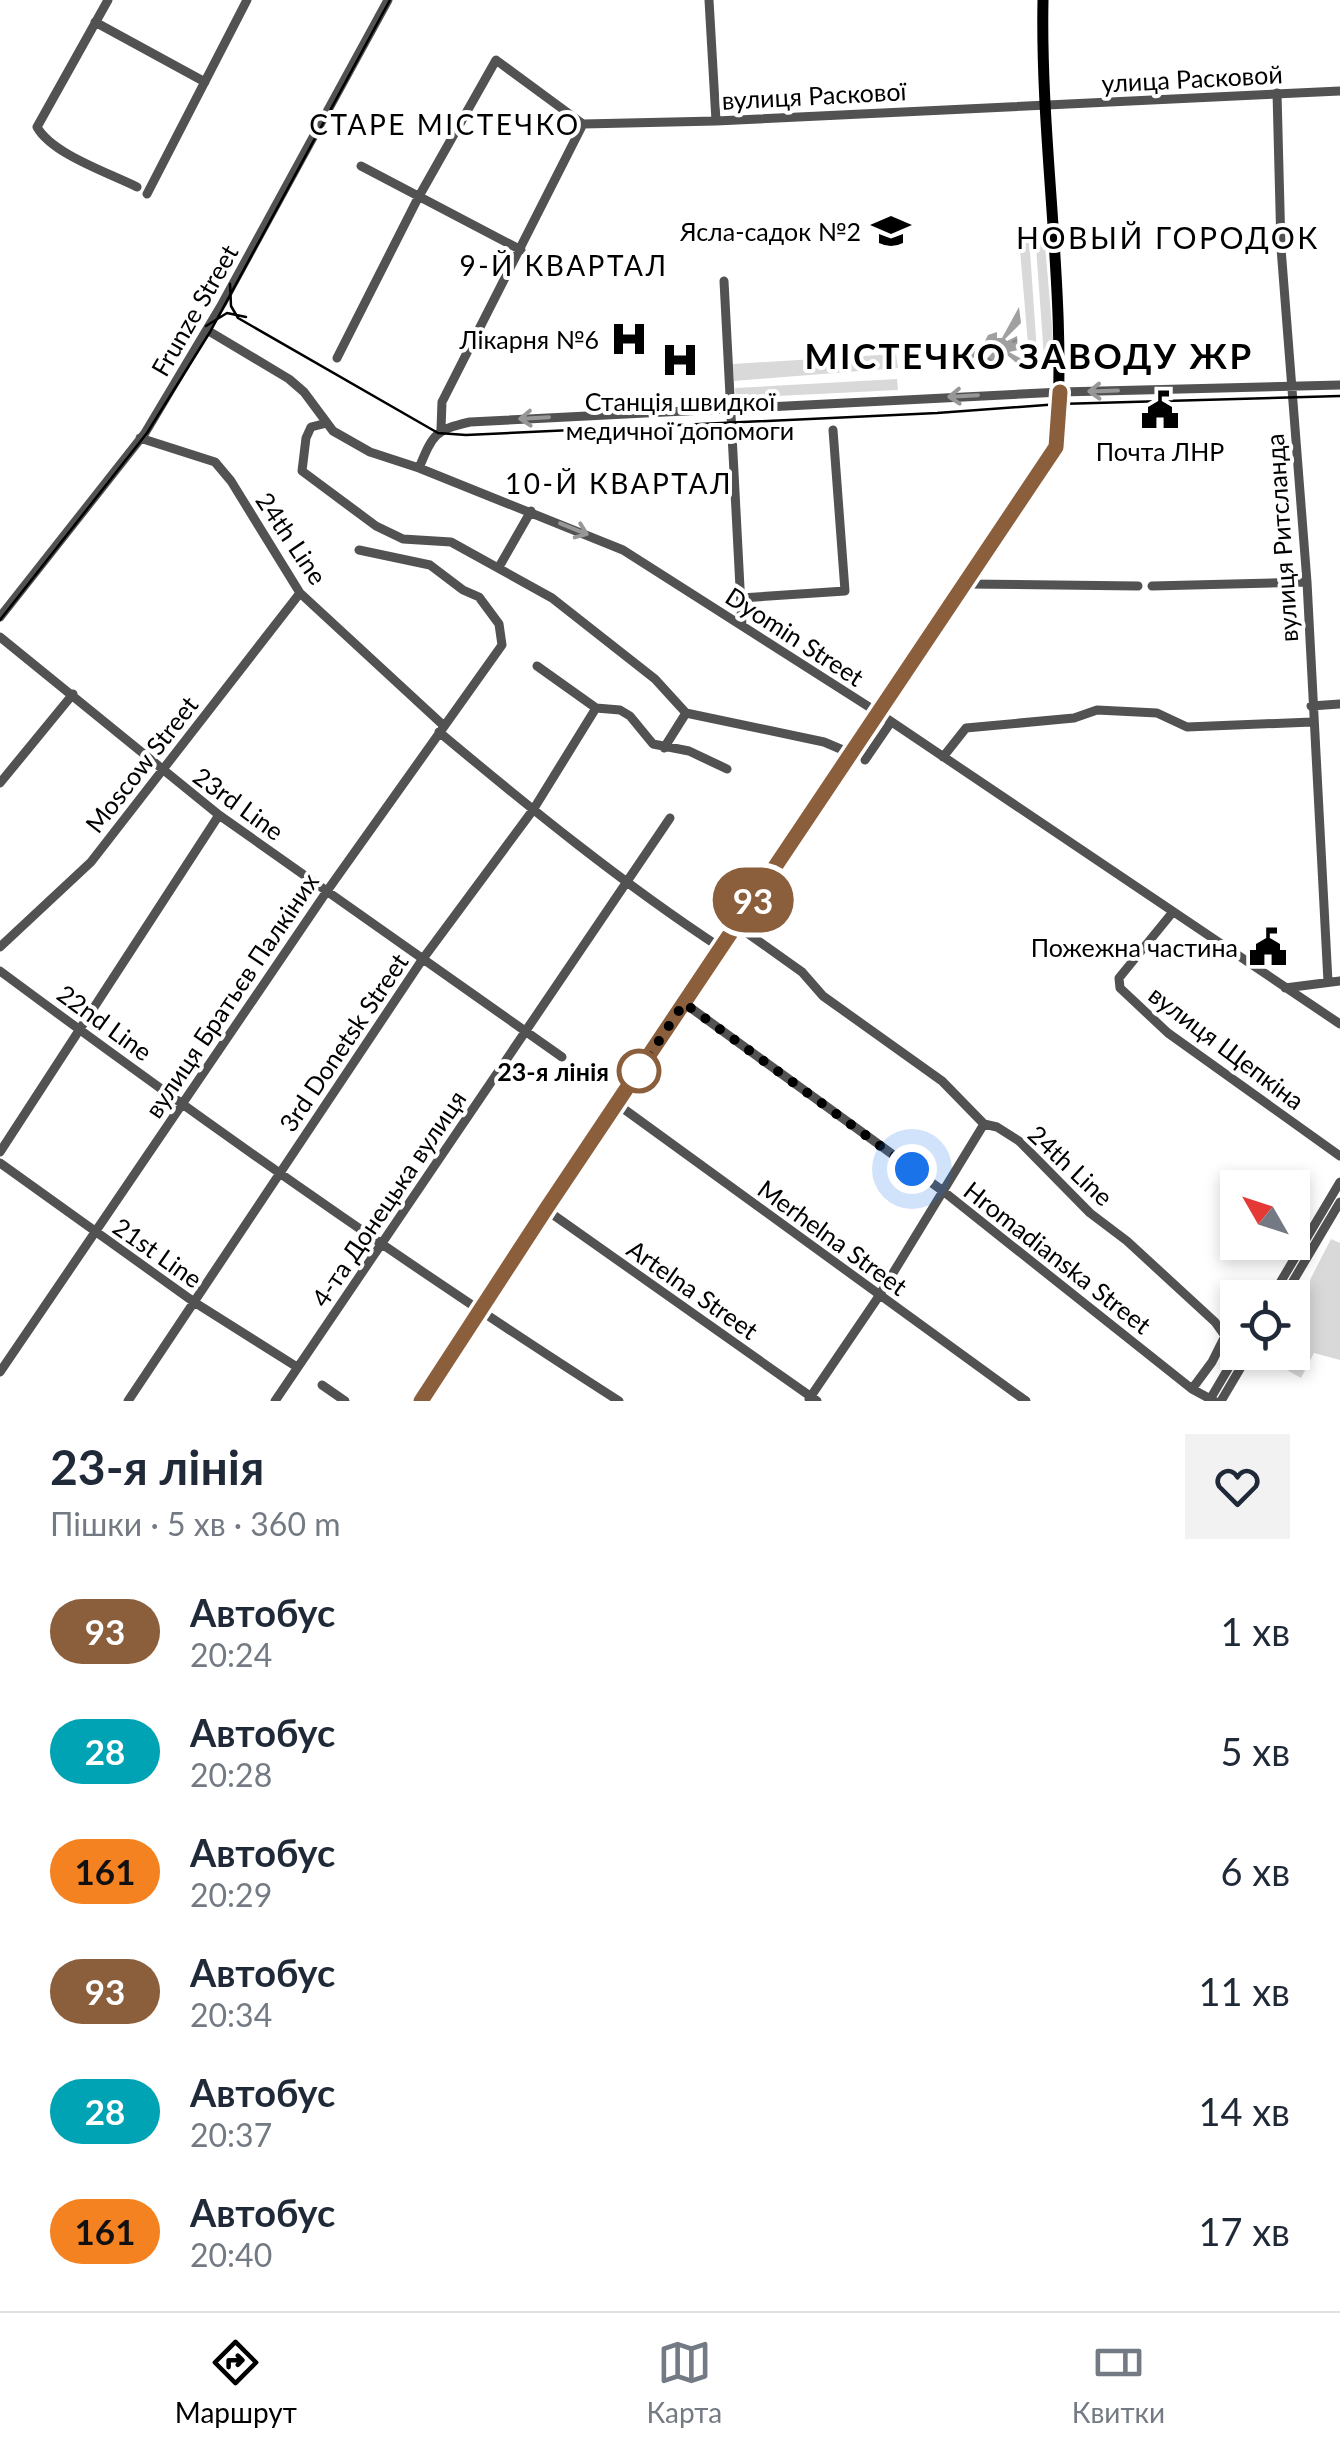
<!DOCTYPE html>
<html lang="uk">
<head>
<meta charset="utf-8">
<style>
  :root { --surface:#fff; --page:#f2f2f3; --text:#1f2937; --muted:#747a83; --line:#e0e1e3; --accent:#000 }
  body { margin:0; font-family:Lato,sans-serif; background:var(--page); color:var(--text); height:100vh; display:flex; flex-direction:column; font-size:38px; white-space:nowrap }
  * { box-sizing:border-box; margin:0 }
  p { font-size:32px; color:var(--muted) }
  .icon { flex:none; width:55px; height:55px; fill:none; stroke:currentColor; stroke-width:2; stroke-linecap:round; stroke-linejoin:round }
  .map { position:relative; height:1401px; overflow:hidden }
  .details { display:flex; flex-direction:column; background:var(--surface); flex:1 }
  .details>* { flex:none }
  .badge { padding:0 20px; border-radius:32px; font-size:35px; line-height:65px }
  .needle { width:65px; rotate:309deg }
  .buttons { position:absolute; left:1220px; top:1170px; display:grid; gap:20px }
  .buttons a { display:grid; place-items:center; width:90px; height:90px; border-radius:0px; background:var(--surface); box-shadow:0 5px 15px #0003; font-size:50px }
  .you { position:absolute; width:50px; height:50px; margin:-25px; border:8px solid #fff; border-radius:50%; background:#1a73e8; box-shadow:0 0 0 15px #1a73e833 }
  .map>.badge { position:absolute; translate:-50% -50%; box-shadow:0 0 0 5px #fff }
  .round { display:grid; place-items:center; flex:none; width:105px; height:105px; border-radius:0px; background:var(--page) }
  .head { display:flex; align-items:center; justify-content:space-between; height:170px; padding:0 50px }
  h1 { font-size:48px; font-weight:700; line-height:75px }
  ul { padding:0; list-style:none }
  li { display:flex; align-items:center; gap:30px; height:120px; padding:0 50px }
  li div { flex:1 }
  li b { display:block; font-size:38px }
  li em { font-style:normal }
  li .badge { min-width:110px; font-weight:700; text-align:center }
  .tab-bar { display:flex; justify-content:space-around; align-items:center; height:140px; border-top:2px solid var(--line); background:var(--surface); font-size:28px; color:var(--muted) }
  .tab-bar a { display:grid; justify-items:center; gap:5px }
  .tab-bar .current { color:var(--accent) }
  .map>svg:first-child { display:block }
  .green { fill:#d9d9d9 }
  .water { fill:url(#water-ripples) }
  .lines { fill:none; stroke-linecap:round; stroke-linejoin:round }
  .minor { stroke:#525252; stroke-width:9 }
  .major { stroke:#000; stroke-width:11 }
  .tram { stroke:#000; stroke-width:2.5 }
  .oneway { stroke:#979797 }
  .line-casing { stroke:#fff; stroke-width:22 }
  .line { stroke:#8b5e3c; stroke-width:15 }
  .walk { stroke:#000; stroke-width:10; stroke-dasharray:0 18 }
  .stop-dot { fill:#fff; stroke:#8b5e3c; stroke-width:5 }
  .labels { text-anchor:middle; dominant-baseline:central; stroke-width:8; stroke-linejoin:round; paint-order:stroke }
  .street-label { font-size:25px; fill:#000; stroke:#fff }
  .poi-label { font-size:25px; fill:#000; stroke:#fff; text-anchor:end }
  .stop-label { font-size:25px; font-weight:bold; fill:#000; stroke:#fff; text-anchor:end }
  .neighbourhood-label { font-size:28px; letter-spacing:2.5px; fill:#000; stroke:#fff }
  .quarter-label { font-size:30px; letter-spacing:2.5px; fill:#000; stroke:#fff }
  .district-label { font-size:35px; font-weight:bold; letter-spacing:2.5px; fill:#000; stroke:#fff }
</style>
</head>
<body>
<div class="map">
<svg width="1340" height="1401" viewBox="0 0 1340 1401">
  <defs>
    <pattern id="water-ripples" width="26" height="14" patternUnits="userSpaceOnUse" patternTransform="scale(2.5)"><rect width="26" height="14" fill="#a0a0a0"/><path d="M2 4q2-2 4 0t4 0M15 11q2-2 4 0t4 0" fill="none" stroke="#888"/></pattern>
  </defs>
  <rect width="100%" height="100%" fill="#fff"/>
  <path class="green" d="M 1035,233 L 1044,233 L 1055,362 L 1050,363 L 1044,357 Z
    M 1029,237 L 1037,352 L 1028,344 L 1019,238 Z
    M 896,354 L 898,368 L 734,381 L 733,364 Z
    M 897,379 L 898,390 L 736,398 L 735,388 Z
    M 1331,1239 L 1340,1243 L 1340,1360 L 1314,1353 L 1301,1378 L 1264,1357 L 1267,1353 L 1292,1352 L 1293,1313 Z"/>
  <path class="water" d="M 1019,307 L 1021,323 L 1005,339 L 1007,341 L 1017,336 L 1018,350 L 1009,352 L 1029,363 L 1025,370 L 1007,355 L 995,357 L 992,365 L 981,365 L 993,352 L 991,349 L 967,361 L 964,350 L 991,347 L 992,343 L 985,341 L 988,335 L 997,332 L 997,338 L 1002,338 Z"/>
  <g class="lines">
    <path class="minor" d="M 108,0 L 37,127 C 52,154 109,173 137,187
      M 709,0 L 716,121
      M 95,22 L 205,82
      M 1277,93 L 1281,248 L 1307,582 L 1328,982
      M 583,124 L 716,121 L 1340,91
      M 361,166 L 521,250
      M 147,194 L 247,0
      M 724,281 L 742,626
      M 207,330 L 289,379 L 304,392 L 333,431 L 370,452 L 419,468 L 623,550 L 877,712 L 1340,1024
      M 337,358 L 418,198 L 496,60 L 583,124
      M 327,423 L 311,427 L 306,438 L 302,471 L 376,526 L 403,539 L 451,542 L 552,598 L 655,679 L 686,713
      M 441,429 L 442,402 L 583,124
      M 140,438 L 215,462 L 231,481 L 300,593 L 443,725
      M 419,468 C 433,434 435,430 470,422 L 1061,392 L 1340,385
      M 499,567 L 531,511
      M 964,584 L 1138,586
      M 1152,586 L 1307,582
      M 741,598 L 845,591 L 833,430
      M 0,617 L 145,433 L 222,304 L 388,0
      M 0,637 L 219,815 L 562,1057
      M 537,666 L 596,708 L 620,710 L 630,716 L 653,744 L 689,751 L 727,769
      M 1311,706 L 1340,704
      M 686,713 L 824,742 L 850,753
      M 439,732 C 530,808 622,883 721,948
      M 664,748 L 686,713
      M 943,757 L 966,728 L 1074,718 L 1097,710 L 1157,713 L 1187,727 L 1312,722
      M 865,760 L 891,722
      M 0,783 L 73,694
      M 1172,913 L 1119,978 L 1120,988 L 1168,1033 L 1340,1156
      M 736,925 L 802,972 L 823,996 L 942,1081 L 984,1124 L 997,1127 L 1019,1141 L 1090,1213 L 1127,1241 L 1215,1322 L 1225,1336 L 1212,1362 L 1192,1389
      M 0,947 L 91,862 L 300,593
      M 0,971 C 201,1120 407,1266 619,1401
      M 1285,988 L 1340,981
      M 684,1003 L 943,1191 L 1192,1389 L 1214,1401
      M 617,1104 L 1026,1401
      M 0,1152 L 219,815
      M 0,1163 L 194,1302 L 297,1367
      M 545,1209 L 817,1401
      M 1271,1298 L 1340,1182
      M 1283,1298 L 1340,1202
      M 0,1372 L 327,891 L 502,645 L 499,624 L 479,597 L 463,590 L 430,565 L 359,550
      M 322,1385 L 345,1401
      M 809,1399 L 879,1296 L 984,1124
      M 128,1401 L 422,960 L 533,810 L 596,708
      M 275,1401 L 670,818
      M 1209,1401 L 1238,1352
      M 1221,1401 L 1250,1352"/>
    <path class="major" d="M 421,1401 L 482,1311 L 545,1209 L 1056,447 C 1068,297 1040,149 1043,0"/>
    <path class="tram" d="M 230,284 L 231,306 L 238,318 L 438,433 L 466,435 L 937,413 L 1059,404 L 1340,396
      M 206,326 L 227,313 L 246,317
      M 0,620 L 147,433 L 210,332 L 390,0"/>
  </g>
  <defs><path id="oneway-shaft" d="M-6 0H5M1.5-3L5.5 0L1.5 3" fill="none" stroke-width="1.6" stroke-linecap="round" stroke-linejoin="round" transform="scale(2.5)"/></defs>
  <g class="oneway">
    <use href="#oneway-shaft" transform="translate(1103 391) rotate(178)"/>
    <use href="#oneway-shaft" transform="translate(963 396) rotate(177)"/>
    <use href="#oneway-shaft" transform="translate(534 418) rotate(177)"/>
    <use href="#oneway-shaft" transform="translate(574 529) rotate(22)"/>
  </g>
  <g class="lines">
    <g class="line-casing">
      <path id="line" d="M 421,1401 L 546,1209 L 1056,447 L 1060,392"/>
    </g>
    <use href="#line" class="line"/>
    <path class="walk" d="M 639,1071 L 684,1003 L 912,1169"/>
  </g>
  <defs>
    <g id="school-bare" transform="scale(3)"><path d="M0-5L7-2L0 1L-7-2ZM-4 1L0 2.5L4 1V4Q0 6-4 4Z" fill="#000" stroke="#fff" stroke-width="2.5" paint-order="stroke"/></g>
    <g id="hospital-bare" transform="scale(3)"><path d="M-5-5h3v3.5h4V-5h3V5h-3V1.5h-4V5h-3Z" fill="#000" stroke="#fff" stroke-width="2.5" paint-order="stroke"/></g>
    <g id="civic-bare" transform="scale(3)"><path d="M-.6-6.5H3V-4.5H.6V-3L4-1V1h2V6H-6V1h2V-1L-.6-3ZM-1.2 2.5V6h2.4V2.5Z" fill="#000" stroke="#fff" stroke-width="2.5" paint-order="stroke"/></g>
  </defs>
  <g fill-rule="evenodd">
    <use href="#school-bare" x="891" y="231"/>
    <use href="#hospital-bare" x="629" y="339"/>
    <use href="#hospital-bare" x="680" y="360"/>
    <use href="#civic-bare" x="1160" y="410"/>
    <use href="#civic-bare" x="1268" y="947"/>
  </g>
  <circle class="stop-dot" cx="639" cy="1071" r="20"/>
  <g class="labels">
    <g class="street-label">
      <text transform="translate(1192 78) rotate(-3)">улица Расковой</text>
      <text transform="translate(814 95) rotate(-3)">вулиця Раскової</text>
      <text transform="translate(194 310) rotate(-60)">Frunze Street</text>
      <text transform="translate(292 538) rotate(56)">24th Line</text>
      <text transform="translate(1281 538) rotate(-94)">вулиця Ритсланда</text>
      <text transform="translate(795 636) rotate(33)">Dyomin Street</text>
      <text transform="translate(141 764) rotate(-52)">Moscow Street</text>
      <text transform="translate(239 803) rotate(36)">23rd Line</text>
      <text transform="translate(231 995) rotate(-56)">вулиця Братьєв Палкіних</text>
      <text transform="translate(105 1022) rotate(36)">22nd Line</text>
      <text transform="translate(343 1042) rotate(-56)">3rd Donetsk Street</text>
      <text transform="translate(1227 1047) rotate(37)">вулиця Щепкіна</text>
      <text transform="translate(1071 1165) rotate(43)">24th Line</text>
      <text transform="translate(388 1198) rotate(-56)">4-та Донецька вулиця</text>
      <text transform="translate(833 1237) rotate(36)">Merhelna Street</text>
      <text transform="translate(158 1252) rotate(35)">21st Line</text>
      <text transform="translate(1058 1257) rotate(38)">Hromadianska Street</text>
      <text transform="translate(693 1289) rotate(35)">Artelna Street</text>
    </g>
    <g class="poi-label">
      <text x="861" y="231">Ясла-садок №2</text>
      <text x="599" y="339">Лікарня №6</text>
      <text x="680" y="401" text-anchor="middle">Станція швидкої<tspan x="680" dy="29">медичної допомоги</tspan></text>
      <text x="1160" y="451" text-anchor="middle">Почта ЛНР</text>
      <text x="1238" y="947">Пожежна частина</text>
    </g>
    <g class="stop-label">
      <text x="609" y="1071">23-я лінія</text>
    </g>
    <g class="neighbourhood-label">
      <text x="445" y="124">СТАРЕ МІСТЕЧКО</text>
      <text x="564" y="265">9-Й КВАРТАЛ</text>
      <text x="619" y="483">10-Й КВАРТАЛ</text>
    </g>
    <g class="quarter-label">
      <text x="1168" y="237">НОВЫЙ ГОРОДОК</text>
    </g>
    <g class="district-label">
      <text x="1029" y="355">МІСТЕЧКО ЗАВОДУ ЖР</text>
    </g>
  </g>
</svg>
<div class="buttons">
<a><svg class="needle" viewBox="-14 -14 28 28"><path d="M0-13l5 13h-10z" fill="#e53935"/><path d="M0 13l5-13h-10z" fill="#747a83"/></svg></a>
<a><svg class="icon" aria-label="locate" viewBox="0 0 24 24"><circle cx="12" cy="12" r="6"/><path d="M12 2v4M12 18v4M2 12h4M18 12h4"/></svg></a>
</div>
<div class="you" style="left:912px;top:1169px"></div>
<b class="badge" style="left:753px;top:900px;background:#8b5e3c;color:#fff">93</b>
</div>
<section class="details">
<div class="head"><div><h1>23-я лінія</h1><p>Пішки · 5 хв · 360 m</p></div><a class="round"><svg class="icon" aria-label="heart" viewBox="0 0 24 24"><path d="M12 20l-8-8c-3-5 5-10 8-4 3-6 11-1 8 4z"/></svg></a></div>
<ul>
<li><span class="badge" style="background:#8b5e3c;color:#fff">93</span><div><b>Автобус</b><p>20:24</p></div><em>1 хв</em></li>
<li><span class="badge" style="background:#00a3b4;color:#fff">28</span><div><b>Автобус</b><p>20:28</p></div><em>5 хв</em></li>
<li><span class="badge" style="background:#f58220;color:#111">161</span><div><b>Автобус</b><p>20:29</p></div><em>6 хв</em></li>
<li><span class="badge" style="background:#8b5e3c;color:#fff">93</span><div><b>Автобус</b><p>20:34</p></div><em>11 хв</em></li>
<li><span class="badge" style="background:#00a3b4;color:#fff">28</span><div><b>Автобус</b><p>20:37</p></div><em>14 хв</em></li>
<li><span class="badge" style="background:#f58220;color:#111">161</span><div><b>Автобус</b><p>20:40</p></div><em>17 хв</em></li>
</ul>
</section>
<nav class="tab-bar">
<a class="current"><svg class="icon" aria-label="directions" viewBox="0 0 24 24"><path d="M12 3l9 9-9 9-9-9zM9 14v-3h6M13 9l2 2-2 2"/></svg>Маршрут</a>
<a><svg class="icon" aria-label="map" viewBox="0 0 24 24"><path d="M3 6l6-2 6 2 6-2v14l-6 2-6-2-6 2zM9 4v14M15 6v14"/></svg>Карта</a>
<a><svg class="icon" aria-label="tickets" viewBox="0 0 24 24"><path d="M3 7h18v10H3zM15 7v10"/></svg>Квитки</a>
</nav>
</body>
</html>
